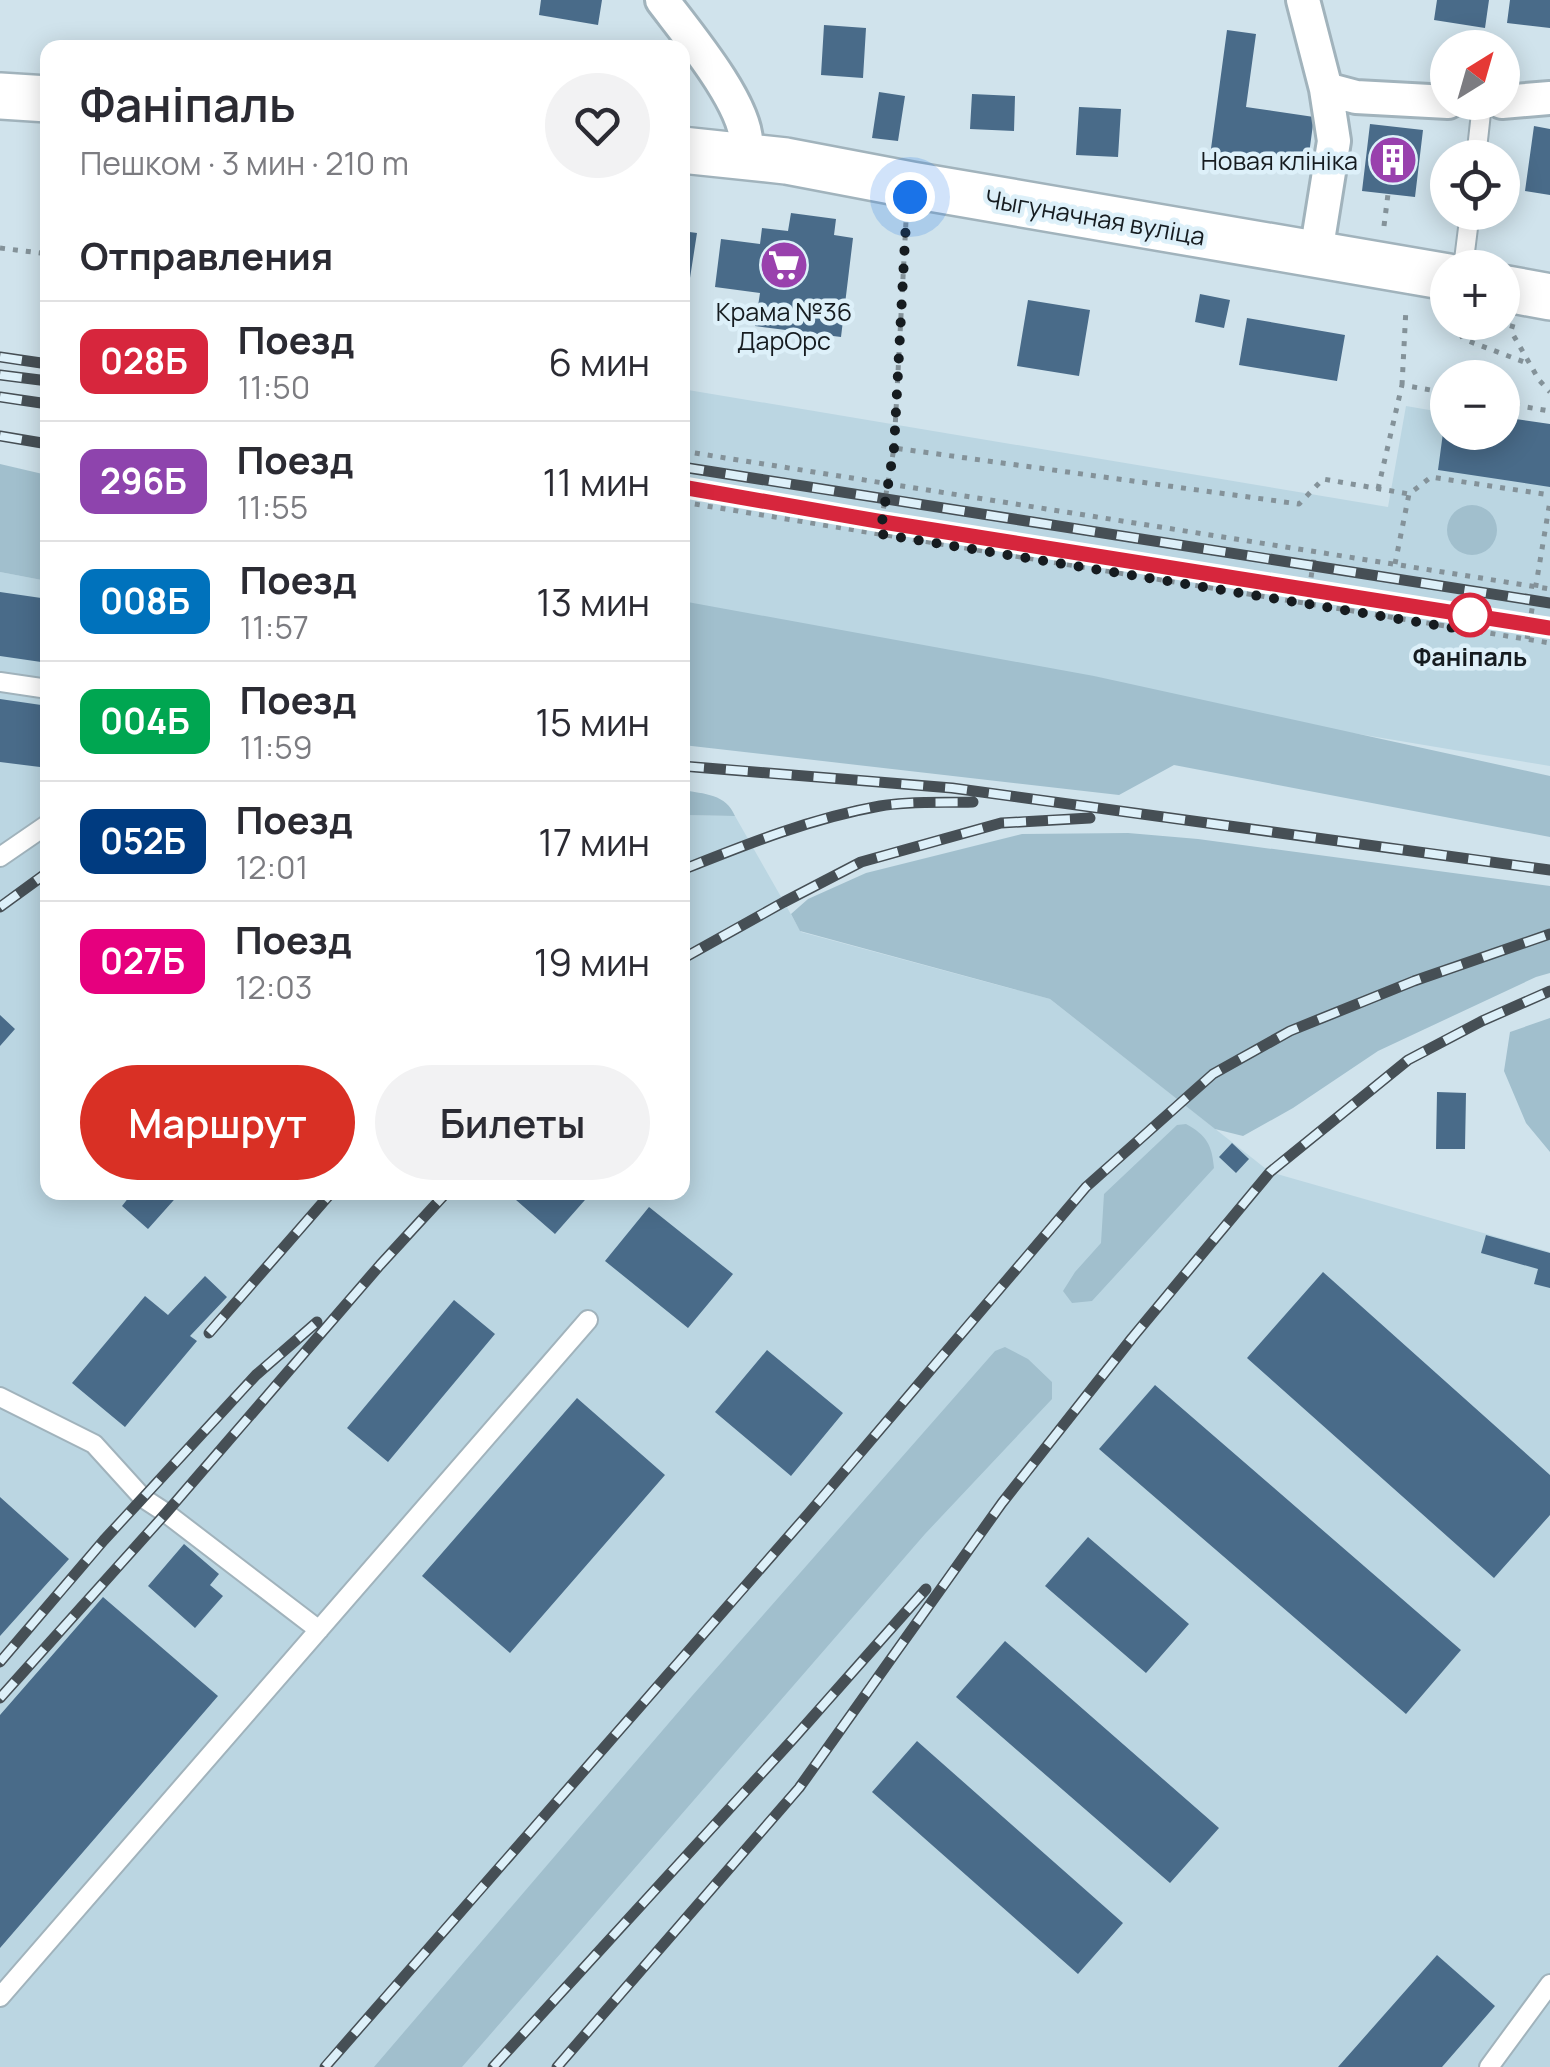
<!DOCTYPE html>
<html lang="ru">
<head>
<meta charset="utf-8">
<style>
  :root { --surface:#fff; --page:#f2f2f3; --text:#2b2b33; --muted:#7c7c81; --line:#e1e1e2; --accent:#d93025 }
  body { margin:0; font-family:Manrope,sans-serif; background:var(--page); color:var(--text); height:100vh; display:flex; flex-direction:column; font-size:38px; white-space:nowrap }
  * { box-sizing:border-box; margin:0 }
  p { font-size:32px; color:var(--muted) }
  .icon { flex:none; width:55px; height:55px; fill:none; stroke:currentColor; stroke-width:2; stroke-linecap:round; stroke-linejoin:round }
  .map { position:relative; flex:1; overflow:hidden }
  .details { position:absolute; left:40px; top:40px; width:650px; height:1160px; display:flex; flex-direction:column; background:var(--surface); border-radius:20px; box-shadow:0 5px 25px #0003 }
  .details>* { flex:none }
  .badge { padding:0 20px; border-radius:15px; font-size:35px; line-height:65px }
  .needle { width:65px; rotate:37deg }
  .fabs { position:absolute; left:1430px; top:30px; display:grid; gap:20px }
  .fabs a { display:grid; place-items:center; width:90px; height:90px; border-radius:50%; background:var(--surface); box-shadow:0 5px 25px #0003; font-size:50px }
  .you { position:absolute; width:50px; height:50px; margin:-25px; border:8px solid #fff; border-radius:50%; background:#1a73e8; box-shadow:0 0 0 15px #1a73e833 }
  .map>.badge { position:absolute; translate:-50% -50%; box-shadow:0 0 0 5px #fff }
  h2 { padding:0 40px; font-size:38px; line-height:90px }
  .round { display:grid; place-items:center; flex:none; width:105px; height:105px; border-radius:52px; background:var(--page) }
  .headline { display:flex; align-items:center; justify-content:space-between; height:170px; padding:0 40px }
  h1 { font-size:48px; font-weight:600; line-height:75px }
  .button { display:flex; gap:20px; margin-top:auto; padding:20px 40px }
  .button a { flex:1; height:115px; border-radius:60px; background:var(--accent); color:#fff; font-size:40px; font-weight:600; line-height:115px; text-align:center }
  .button a+a { background:var(--page); color:var(--text) }
  ul { padding:0; list-style:none }
  li { display:flex; align-items:center; gap:30px; height:120px; padding:0 40px; border-top:2px solid var(--line) }
  li div { flex:1 }
  li b { display:block; font-size:38px }
  li em { font-style:normal }
  li .badge { min-width:110px; font-weight:700; text-align:center }
  .map>svg:first-child { display:block }
  .built { fill:#bbd6e2 }
  .green { fill:#a1bfcd }
  .building { fill:#496b89 }
  .lines { fill:none; stroke-linecap:round; stroke-linejoin:round }
  .lane-casing { stroke:#a1b3bc; stroke-width:22 }
  .street-casing { stroke:#a1b3bc; stroke-width:38 }
  .secondary-casing { stroke:#a1b3bc; stroke-width:50 }
  .path { stroke:#849299; stroke-width:5; stroke-dasharray:5 8; stroke-linecap:butt }
  .lane { stroke:#fff; stroke-width:18 }
  .street { stroke:#fff; stroke-width:32 }
  .secondary { stroke:#fff; stroke-width:45 }
  .rail-casing { stroke:#464f55; stroke-width:11 }
  .rail { stroke:#ddf0f9; stroke-width:8; stroke-dasharray:22; stroke-linecap:butt }
  .line-casing { stroke:#fff; stroke-width:22 }
  .line { stroke:#d7263d; stroke-width:15 }
  .walk { stroke:#161c20; stroke-width:10; stroke-dasharray:0 18 }
  .stop-dot { fill:#fff; stroke:#d7263d; stroke-width:5 }
  .labels { text-anchor:middle; dominant-baseline:central; stroke-width:9; stroke-linejoin:round; paint-order:stroke }
  .poi-label { font-size:25px; fill:#161c20; stroke:#ddf0f9; text-anchor:end }
  .street-label { font-size:25px; fill:#161c20; stroke:#ddf0f9 }
  .stop-label { font-size:25px; font-weight:bold; fill:#161c20; stroke:#ddf0f9 }
</style>
</head>
<body>
<div class="map">
<svg width="1550" height="2067" viewBox="0 0 1550 2067">
  <rect width="100%" height="100%" fill="#d0e3ec"/>
  <path class="built" d="M 682,389 L 1388,507 L 1406,406 L 1447,413 L 1448,432 L 1550,430 L 1550,766 L 683,621 Z
    M 0,572 L 47,581 L 48,1192 L 682,1192 L 683,815 L 735,816 L 801,932 L 1050,999 L 1270,1172 L 1550,1252 L 1550,2067 L 0,2067 Z"/>
  <path class="green" d="M 0,464 L 47,475 L 47,581 L 0,572 Z
    M1447 530a25 25 0 1 1 50 0a25 25 0 1 1-50 0Z
    M 682,601 L 1094,676 L 1550,776 L 1550,837 L 1174,765 L 1119,795 L 683,745 Z
    M 682,790 C 705,794 726,794 735,816 L 683,815 Z
    M 1128,833 L 1198,839 L 1550,886 L 1550,973 L 1536,977 L 1378,1051 L 1293,1108 L 1243,1136 L 1215,1129 L 1050,999 L 800,931 L 791,914 L 808,899 L 866,873 L 1022,834 Z
    M 1550,1018 L 1550,1152 L 1526,1123 L 1504,1071 L 1510,1032 Z
    M 1186,1124 C 1206,1135 1212,1144 1214,1168 L 1092,1301 L 1072,1303 L 1063,1291 L 1075,1272 L 1101,1243 L 1104,1194 L 1177,1125 Z
    M 1005,1347 L 1028,1359 L 1052,1382 L 1052,1399 L 925,1534 L 462,2067 L 374,2067 L 692,1696 L 995,1351 Z"/>
  <path class="building" d="M 541,0 L 602,0 L 598,25 L 539,15 Z
    M 1437,0 L 1489,0 L 1485,28 L 1434,20 Z
    M 1510,0 L 1550,0 L 1550,28 L 1507,23 Z
    M 824,25 L 866,28 L 863,78 L 821,75 Z
    M 1227,30 L 1256,34 L 1246,107 L 1314,117 L 1307,169 L 1210,156 Z
    M 879,92 L 905,96 L 898,141 L 872,138 Z
    M 972,94 L 1015,96 L 1014,131 L 970,129 Z
    M 1079,107 L 1121,109 L 1118,157 L 1076,155 Z
    M 1370,124 L 1423,130 L 1415,197 L 1362,191 Z
    M 1534,126 L 1550,129 L 1550,195 L 1525,191 Z
    M 791,213 L 836,219 L 834,235 L 853,238 L 841,337 L 755,326 L 760,293 L 715,287 L 721,239 L 760,244 L 762,228 L 788,231 Z
    M 682,231 L 697,233 L 690,278 L 682,277 Z
    M 1200,294 L 1230,300 L 1224,328 L 1195,322 Z
    M 1028,300 L 1090,310 L 1079,376 L 1017,366 Z
    M 1247,318 L 1345,335 L 1337,381 L 1239,365 Z
    M 1502,417 L 1550,424 L 1550,487 L 1438,470 L 1445,418 L 1448,418 L 1448,432 L 1502,432 Z
    M 0,592 L 48,599 L 48,663 L 0,656 Z
    M 0,699 L 48,706 L 48,768 L 0,762 Z
    M 0,1015 L 15,1029 L 0,1046 Z
    M 1437,1092 L 1466,1093 L 1465,1149 L 1436,1149 Z
    M 1232,1143 L 1249,1159 L 1236,1173 L 1219,1157 Z
    M 133,1192 L 181,1192 L 148,1229 L 122,1206 Z
    M 507,1192 L 592,1192 L 555,1234 Z
    M 649,1207 L 733,1274 L 688,1328 L 605,1261 Z
    M 1486,1235 L 1550,1253 L 1550,1288 L 1534,1284 L 1538,1269 L 1481,1253 Z
    M 1323,1272 L 1550,1475 L 1550,1515 L 1494,1578 L 1247,1358 Z
    M 205,1276 L 227,1297 L 190,1336 L 197,1341 L 125,1427 L 72,1383 L 145,1296 L 168,1315 Z
    M 454,1300 L 495,1334 L 388,1462 L 347,1428 Z
    M 767,1350 L 843,1413 L 791,1476 L 715,1412 Z
    M 1155,1385 L 1461,1650 L 1406,1714 L 1099,1449 Z
    M 577,1398 L 665,1475 L 510,1653 L 422,1576 Z
    M 0,1497 L 69,1559 L 0,1636 Z
    M 1088,1537 L 1189,1624 L 1146,1673 L 1045,1586 Z
    M 184,1544 L 219,1574 L 210,1585 L 223,1596 L 195,1628 L 148,1586 Z
    M 103,1597 L 218,1696 L 0,1948 L 0,1715 Z
    M 1005,1641 L 1219,1828 L 1170,1883 L 956,1697 Z
    M 917,1741 L 1123,1923 L 1078,1974 L 872,1792 Z
    M 1437,1955 L 1495,2006 L 1442,2067 L 1338,2067 Z"/>
  <g class="lines">
    <g class="lane-casing">
      <path id="lane" d="M 1476,158 L 1482,104
        M 1463,268 L 1470,212
        M 0,682 L 48,689
        M 0,857 L 48,824
        M 0,1397 L 94,1444 L 143,1498 L 166,1513 L 319,1630
        M 0,1997 L 588,1320
        M 1489,2067 L 1550,1984"/>
    </g>
    <g class="street-casing">
      <path id="street" d="M 662,0 C 686,32 745,102 746,141 C 747,147 745,152 744,157
        M 1303,0 L 1326,89 L 1334,141 L 1316,253
        M 1326,89 L 1356,97 L 1448,102
        M 1502,102 L 1550,98"/>
    </g>
    <g class="secondary-casing">
      <path id="secondary" d="M 0,96 L 48,99
        M 682,150 L 786,161 L 912,185 L 1448,277
        M 1502,288 L 1550,297"/>
    </g>
    <path class="path" d="M 1384,226 L 1388,194
      M 0,248 L 48,254
      M 1455,322 L 1463,339 L 1527,363
      M 1513,324 L 1511,331 L 1539,380 L 1550,392
      M 1402,385 L 1406,308
      M 1502,403 L 1550,411
      M 894,448 L 906,221
      M 682,451 L 1550,589
      M 1378,489 L 1402,385 L 1448,393
      M 682,502 L 1550,643
      M 879,534 L 894,448 L 1299,504 L 1323,479 L 1409,494
      M 1395,564 L 1409,494 L 1431,477 L 1550,495
      M 1307,603 L 1315,552
      M 1527,639 L 1550,501"/>
    <use href="#lane" class="lane"/>
    <use href="#street" class="street"/>
    <use href="#secondary" class="secondary"/>
    <g class="rail-casing">
      <path id="rail" d="M 0,357 L 48,364
        M 0,375 L 48,381
        M 0,397 L 48,404
        M 0,436 L 48,444
        M 682,467 L 1550,603
        M 682,487 L 883,521 L 1550,628
        M 682,766 L 952,788 L 1550,870
        M 682,870 C 747,844 812,818 880,806 C 910,801 943,803 973,802
        M 0,907 L 48,872
        M 682,959 L 784,902 L 861,862 L 1001,823 L 1090,818
        M 209,1333 L 332,1192
        M 0,1662 L 104,1540 L 256,1375 L 317,1322
        M 0,1698 L 166,1513 L 380,1265 L 447,1192
        M 325,2067 L 809,1513 L 1086,1187 L 1213,1074 L 1290,1031 L 1414,981 L 1550,934
        M 493,2067 L 794,1738 L 926,1589
        M 557,2067 L 799,1788 L 1002,1503 L 1132,1338 L 1270,1172 L 1408,1060 L 1482,1021 L 1550,991"/>
    </g>
    <use href="#rail" class="rail"/>
  </g>
  <g class="lines">
    <g class="line-casing">
      <path id="line" d="M 682,487 L 883,522 L 1550,628"/>
    </g>
    <use href="#line" class="line"/>
    <path class="walk" d="M 910,197 L 906,222 L 894,448 L 880,534 L 1454,628 L 1470,615"/>
  </g>
  <defs>
    <g id="building-disc" transform="scale(2.5)"><circle r="9.5" fill="#9941ad" stroke="#ddf0f9"/><path d="M-4-6H4V6H1V3H-1V6H-4ZM-2.5-4.3h1.7v1.8h-1.7ZM.8-4.3h1.7v1.8H.8ZM-2.5-1h1.7V.8h-1.7ZM.8-1h1.7V.8H.8Z" fill="#fff"/></g>
    <g id="supermarket-disc" transform="scale(2.5)"><circle r="9.5" fill="#9941ad" stroke="#ddf0f9"/><path d="M-6-5.5h2.5l.6 2H6L4.5 2H-2.5L-4.4-4H-6ZM-1.5 3.2a1.3 1.3 0 1 0 .1 0ZM3 3.2a1.3 1.3 0 1 0 .1 0Z" fill="#fff"/></g>
  </defs>
  <g fill-rule="evenodd">
    <use href="#building-disc" x="1393" y="160"/>
    <use href="#supermarket-disc" x="784" y="265"/>
  </g>
  <circle class="stop-dot" cx="1470" cy="615" r="20"/>
  <g class="labels">
    <g class="poi-label">
      <text x="1358" y="160">Новая клініка</text>
      <text x="784" y="311" text-anchor="middle">Крама №36<tspan x="784" dy="29">ДарОрс</tspan></text>
    </g>
    <g class="street-label">
      <text transform="translate(1095 217) rotate(10)">Чыгуначная вуліца</text>
    </g>
    <g class="stop-label">
      <text x="1470" y="656">Фаніпаль</text>
    </g>
  </g>
</svg>
<div class="fabs">
<a><svg class="needle" viewBox="-14 -14 28 28"><path d="M0-13l5 13h-10z" fill="#e53935"/><path d="M0 13l5-13h-10z" fill="#7c7c81"/></svg></a>
<a><svg class="icon" aria-label="locate" viewBox="0 0 24 24"><circle cx="12" cy="12" r="6"/><path d="M12 2v4M12 18v4M2 12h4M18 12h4"/></svg></a>
<a>+</a>
<a>−</a>
</div>
<div class="you" style="left:910px;top:197px"></div>
<section class="details">
<div class="headline"><div><h1>Фаніпаль</h1><p>Пешком · 3 мин · 210 m</p></div><a class="round"><svg class="icon" aria-label="heart" viewBox="0 0 24 24"><path d="M12 20l-8-8c-3-5 5-10 8-4 3-6 11-1 8 4z"/></svg></a></div>
<h2>Отправления</h2>
<ul>
<li><span class="badge" style="background:#d7263d;color:#fff">028Б</span><div><b>Поезд</b><p>11:50</p></div><em>6 мин</em></li>
<li><span class="badge" style="background:#8e44ad;color:#fff">296Б</span><div><b>Поезд</b><p>11:55</p></div><em>11 мин</em></li>
<li><span class="badge" style="background:#0072bc;color:#fff">008Б</span><div><b>Поезд</b><p>11:57</p></div><em>13 мин</em></li>
<li><span class="badge" style="background:#00a651;color:#fff">004Б</span><div><b>Поезд</b><p>11:59</p></div><em>15 мин</em></li>
<li><span class="badge" style="background:#003b80;color:#fff">052Б</span><div><b>Поезд</b><p>12:01</p></div><em>17 мин</em></li>
<li><span class="badge" style="background:#e6007e;color:#fff">027Б</span><div><b>Поезд</b><p>12:03</p></div><em>19 мин</em></li>
</ul>
<div class="button"><a>Маршрут</a><a>Билеты</a></div>
</section>
</div>
</body>
</html>
